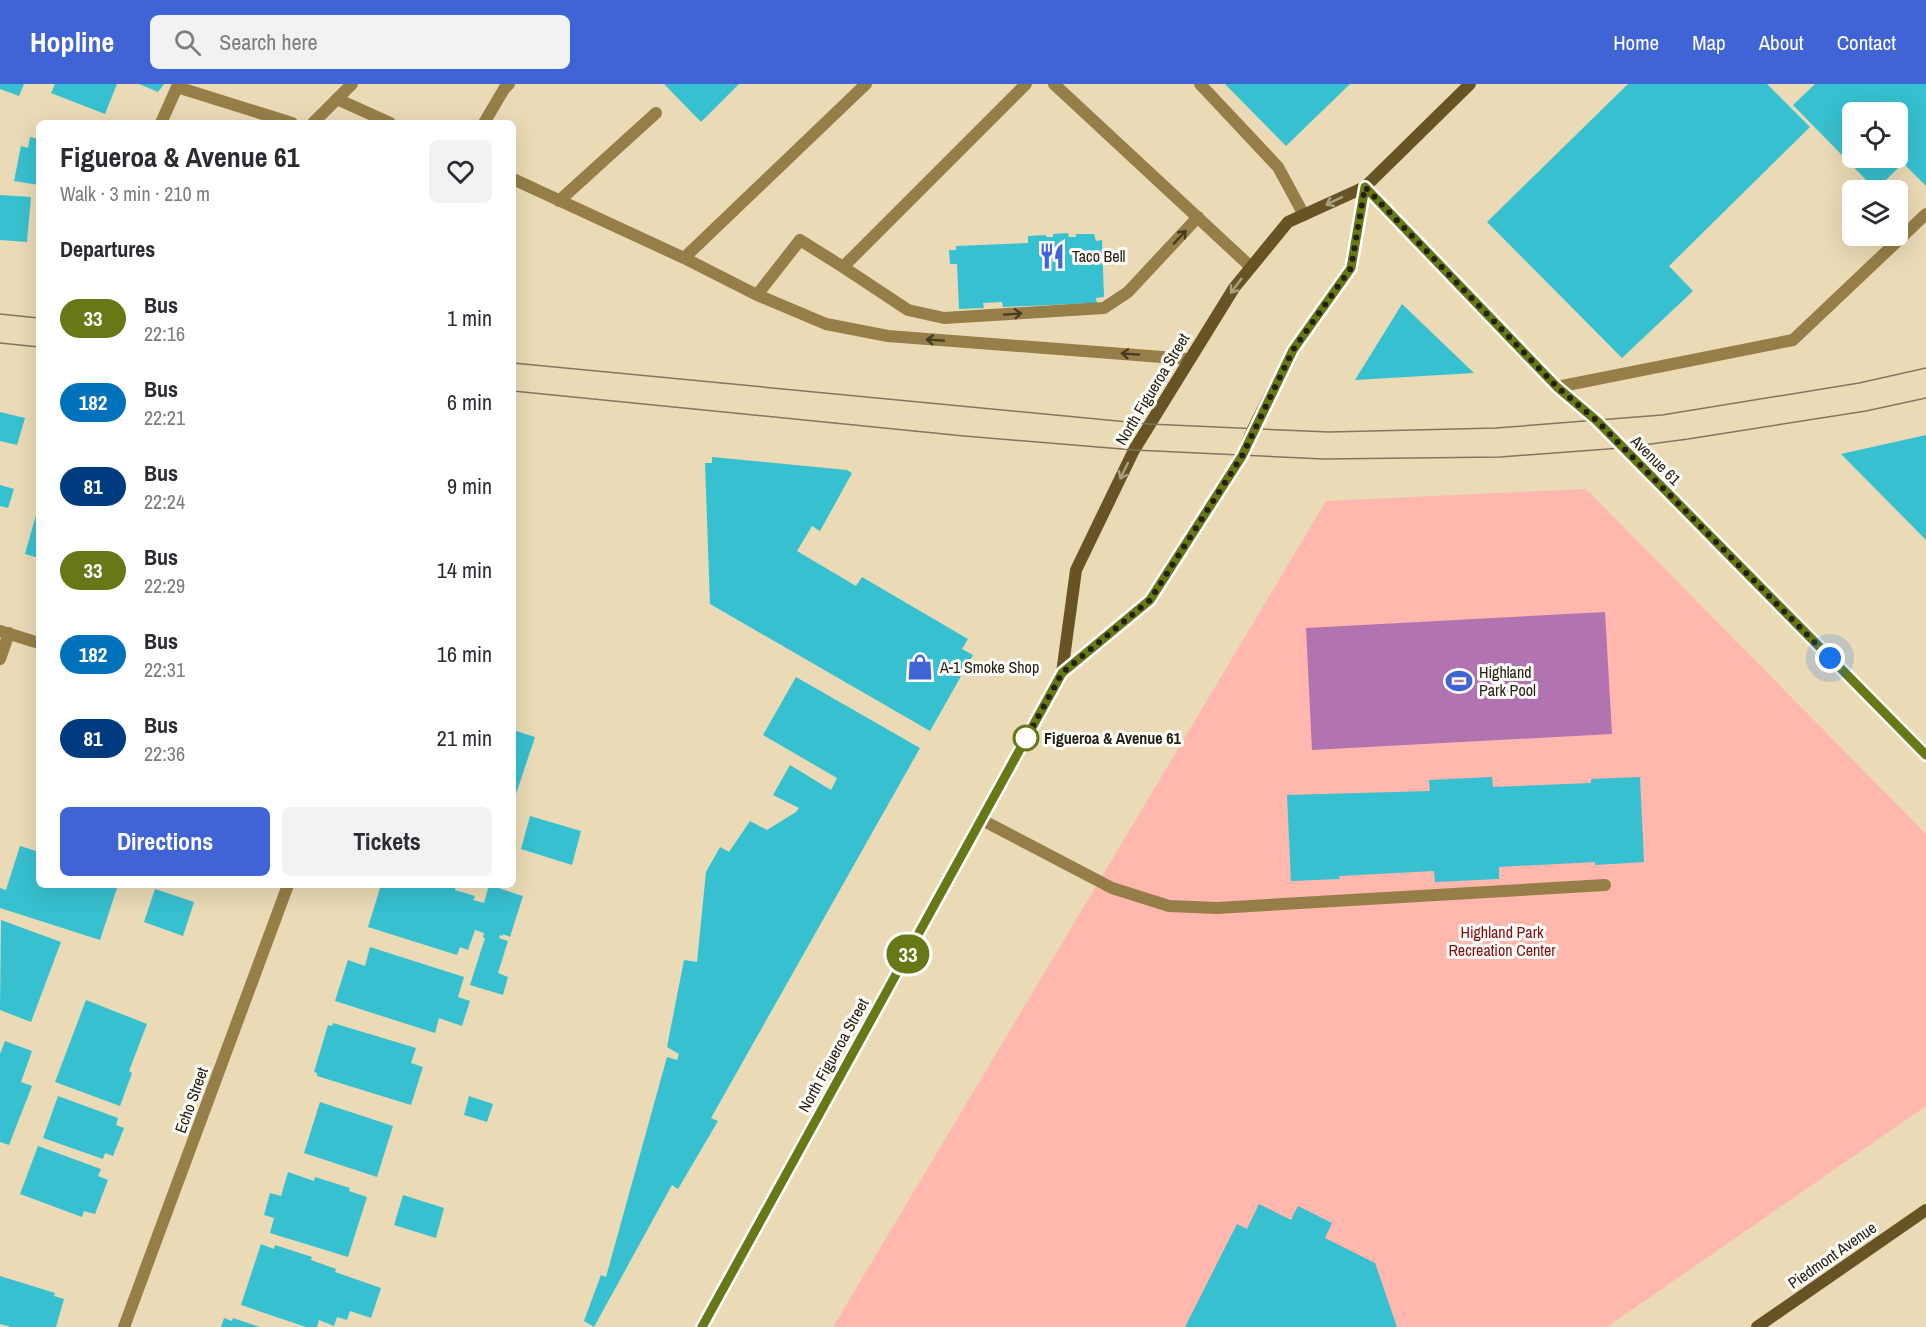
<!DOCTYPE html>
<html lang="en">
<head>
<meta charset="utf-8">
<style>
  :root { --surface:#fff; --page:#f2f2f3; --text:#2b2b33; --muted:#7c7c81; --accent:#4064d6 }
  body { margin:0; font-family:"Archivo Narrow",sans-serif; background:var(--page); color:var(--text); height:100vh; display:flex; flex-direction:column; font-size:22px; white-space:nowrap }
  * { box-sizing:border-box; margin:0 }
  p { font-size:20px; color:var(--muted) }
  .icon { flex:none; width:33px; height:33px; fill:none; stroke:currentColor; stroke-width:2; stroke-linecap:round; stroke-linejoin:round }
  .map { position:relative; flex:1; overflow:hidden }
  .details { position:absolute; left:36px; top:36px; width:480px; height:768px; display:flex; flex-direction:column; background:var(--surface); border-radius:9px; box-shadow:0 6px 24px #0002 }
  .details>* { flex:none }
  .badge { padding:0 12px; border-radius:20px; font-size:21px; line-height:39px }
  .controls { position:absolute; left:1842px; top:18px; display:grid; gap:12px }
  .controls a { display:grid; place-items:center; width:66px; height:66px; border-radius:9px; background:var(--surface); box-shadow:0 6px 24px #0002; font-size:30px }
  .you { position:absolute; width:30px; height:30px; margin:-15px; border:4px solid #fff; border-radius:50%; background:#1a73e8; box-shadow:0 0 0 9px #1a73e833 }
  .map>.badge { position:absolute; translate:-50% -50%; box-shadow:0 0 0 3px #fff }
  h2 { padding:0 24px; font-size:22px; line-height:54px }
  .round { display:grid; place-items:center; flex:none; width:63px; height:63px; border-radius:9px; background:var(--page) }
  .headline { display:flex; align-items:center; justify-content:space-between; height:102px; padding:0 24px }
  h1 { font-size:28px; font-weight:800; line-height:45px }
  .cta { display:flex; gap:12px; margin-top:auto; padding:12px 24px }
  .cta a { flex:1; height:69px; border-radius:9px; background:var(--accent); color:#fff; font-size:24px; font-weight:800; line-height:69px; text-align:center }
  .cta a+a { background:var(--page); color:var(--text) }
  ul { padding:0; list-style:none }
  li { display:flex; align-items:center; gap:18px; height:84px; padding:0 24px }
  li div { flex:1 }
  li b { display:block; font-size:22px }
  li em { font-style:normal }
  li .badge { min-width:66px; font-weight:700; text-align:center }
  header { display:flex; align-items:center; gap:36px; box-sizing:border-box; height:84px; padding:0 30px; background:var(--accent); color:#fff }
  header strong { font-size:28px }
  nav { display:flex; gap:33px; margin-inline-start:auto; font-size:21px }
  .search { width:420px; height:54px; background:var(--page); display:flex; align-items:center; gap:15px; box-sizing:border-box; padding:0 21px; border-radius:9px; color:var(--muted); font-size:22px }
  .map>svg:first-child { display:block }
  .green { fill:#ffb7ae }
  .water { fill:#b273b1 }
  .building { fill:#37c0d0; fill-rule:evenodd }
  .lines { fill:none; stroke-linecap:round; stroke-linejoin:round }
  .lane { stroke:#957e47; stroke-width:12 }
  .street { stroke:#957e47; stroke-width:12 }
  .secondary { stroke:#675323; stroke-width:12 }
  .tram { stroke:#81765e; stroke-width:1.5 }
  .oneway { stroke:#ab9f83 }
  .oneway2 { stroke:#473c22 }
  .line-casing { stroke:#fff; stroke-width:14 }
  .line { stroke:#677816; stroke-width:9 }
  .walk { stroke:#262012; stroke-width:6; stroke-dasharray:0 10.8 }
  .stop-dot { fill:#fff; stroke:#677816; stroke-width:3 }
  .labels { text-anchor:middle; dominant-baseline:central; stroke-width:6; stroke-linejoin:round; paint-order:stroke }
  .poi-label { font-size:16px; fill:#262012; stroke:#fefcf9; text-anchor:start }
  .street-label { font-size:16px; fill:#262012; stroke:#fefcf9 }
  .stop-label { font-size:16px; font-weight:bold; fill:#262012; stroke:#fefcf9; text-anchor:start }
  .park-label { font-size:16px; fill:#7e0e10; stroke:#fefcf9 }
</style>
</head>
<body>
<header>
<strong>Hopline</strong>
<div class="search"><svg class="icon" aria-label="search" viewBox="0 0 24 24"><circle cx="10" cy="10" r="6"/><path d="M15 15l6 6"/></svg>Search here</div>
<nav><a>Home</a><a>Map</a><a>About</a><a>Contact</a></nav>
</header>
<div class="map">
<svg width="1926" height="1243" viewBox="0 0 1926 1243">
  <rect width="100%" height="100%" fill="#eadab6"/>
  <path class="green" d="M 1586,405 L 1926,750 L 1926,1022 L 1607,1243 L 833,1243 L 1326,417 Z"/>
  <path class="water" d="M 1605,528 L 1612,650 L 1312,666 L 1306,544 Z"/>
  <path class="building" d="M 0,0 L 24,0 L 19,12 L 0,5 Z
    M 55,0 L 117,0 L 105,30 L 51,9 Z
    M 139,0 L 164,0 L 158,8 Z
    M 664,0 L 739,0 L 701,38 Z
    M 1225,0 L 1350,0 L 1286,62 Z
    M 1628,0 L 1767,0 L 1810,43 L 1669,182 L 1693,207 L 1622,274 L 1487,138 Z
    M 1815,0 L 1926,0 L 1926,102 L 1903,79 L 1876,106 L 1793,21 ZM 1852,28 L 1898,28 L 1898,74 L 1852,74 Z
    M 30,53 L 39,55 L 39,101 L 14,97 L 21,62 L 28,64 Z
    M 0,111 L 31,113 L 27,158 L 0,156 Z
    M 1068,149 L 1069,153 L 1076,153 L 1076,150 L 1094,150 L 1096,157 L 1102,156 L 1104,213 L 1096,214 L 1097,219 L 1003,223 L 1002,218 L 983,219 L 984,224 L 959,225 L 957,180 L 950,180 L 949,166 L 956,166 L 956,162 L 1028,159 L 1028,152 L 1046,151 L 1046,153 L 1053,153 L 1053,150 Z
    M 1402,220 L 1474,289 L 1355,296 Z
    M 0,328 L 25,334 L 17,361 L 0,357 Z
    M 1926,351 L 1926,456 L 1841,370 Z
    M 712,373 L 847,386 L 852,389 L 820,447 L 812,442 L 797,467 L 856,502 L 862,493 L 968,555 L 962,565 L 973,571 L 930,647 L 710,520 L 705,379 L 712,379 Z
    M 0,401 L 14,405 L 8,424 L 0,422 Z
    M 38,424 L 39,424 L 39,474 L 25,470 Z
    M 796,593 L 920,664 L 711,1034 L 718,1037 L 678,1105 L 672,1101 L 594,1243 L 584,1237 L 601,1191 L 606,1193 L 667,973 L 677,976 L 679,970 L 667,963 L 684,876 L 697,878 L 706,788 L 720,763 L 729,768 L 750,737 L 767,746 L 796,728 L 799,724 L 773,711 L 790,681 L 831,706 L 837,694 L 763,651 Z
    M 513,646 L 535,653 L 513,719 Z
    M 1492,693 L 1493,703 L 1591,699 L 1591,695 L 1640,693 L 1644,778 L 1595,781 L 1595,778 L 1499,783 L 1499,795 L 1435,798 L 1434,787 L 1339,792 L 1340,795 L 1291,797 L 1287,711 L 1430,707 L 1429,696 Z
    M 530,732 L 581,747 L 572,781 L 521,765 Z
    M 20,762 L 39,768 L 39,801 L 118,801 L 100,856 L 0,824 L 0,804 L 6,806 Z
    M 381,801 L 456,801 L 455,806 L 475,812 L 473,816 L 484,819 L 489,801 L 523,812 L 510,853 L 503,850 L 503,852 L 500,851 L 499,854 L 508,857 L 498,889 L 508,893 L 503,911 L 470,901 L 485,854 L 483,854 L 484,849 L 475,846 L 468,866 L 460,863 L 457,871 L 368,843 Z
    M 155,805 L 194,818 L 183,852 L 144,838 Z
    M 1,836 L 61,858 L 31,938 L 0,926 Z
    M 370,863 L 464,893 L 458,913 L 470,917 L 462,942 L 439,934 L 435,949 L 335,917 L 348,876 L 365,882 Z
    M 86,916 L 147,940 L 129,987 L 132,989 L 120,1022 L 55,998 Z
    M 333,939 L 416,964 L 411,979 L 423,983 L 411,1021 L 317,992 L 317,989 L 314,988 L 328,941 L 332,942 Z
    M 5,957 L 32,967 L 21,998 L 32,1002 L 9,1061 L 0,1058 L 0,970 Z
    M 58,1012 L 118,1034 L 116,1041 L 124,1044 L 113,1072 L 105,1069 L 103,1075 L 43,1054 Z
    M 469,1012 L 493,1020 L 487,1038 L 464,1031 Z
    M 320,1018 L 393,1042 L 377,1093 L 304,1069 Z
    M 38,1062 L 101,1085 L 98,1092 L 108,1096 L 95,1130 L 84,1127 L 82,1133 L 20,1110 Z
    M 288,1088 L 314,1097 L 315,1093 L 350,1104 L 349,1107 L 367,1113 L 348,1173 L 270,1149 L 274,1134 L 264,1131 L 270,1109 L 281,1112 Z
    M 403,1111 L 444,1124 L 436,1154 L 394,1141 Z
    M 1259,1120 L 1291,1136 L 1298,1122 L 1332,1139 L 1325,1154 L 1375,1179 L 1397,1243 L 1185,1243 L 1237,1140 L 1247,1145 Z
    M 261,1160 L 274,1165 L 275,1161 L 312,1173 L 311,1176 L 336,1185 L 335,1188 L 381,1204 L 371,1234 L 350,1227 L 347,1236 L 337,1233 L 334,1242 L 319,1236 L 317,1243 L 306,1243 L 241,1221 Z
    M 0,1192 L 55,1209 L 54,1212 L 64,1215 L 56,1243 L 11,1243 L 0,1240 Z
    M 224,1234 L 232,1237 L 233,1234 L 260,1243 L 221,1243 Z"/>
  <g class="lines">
    <path class="lane" d="M 1054,0 L 1251,183
      M 1200,0 L 1278,83 L 1304,131
      M 337,15 L 390,39
      M 484,39 L 504,5 L 509,0
      M 513,95 L 684,174 L 757,211 L 826,240 L 888,252 L 1188,275
      M 559,117 L 656,29
      M 684,174 L 866,0
      M 843,183 L 908,226 L 944,234 L 1104,224 L 1128,208 L 1198,133
      M 757,211 L 800,156 L 843,183 L 1026,0
      M 1557,303 L 1793,256 L 1926,130
      M 982,736 L 1112,804 L 1169,822 L 1217,824 L 1605,801"/>
    <path class="street" d="M 161,39 L 177,3 L 292,39
      M 313,39 L 352,0
      M 0,547 L 39,559
      M 0,575 L 9,549
      M 124,1243 L 288,801"/>
    <path class="secondary" d="M 1365,103 L 1557,303 L 1597,337 L 1926,671
      M 1062,589 L 1150,516 L 1242,372 L 1253,345 L 1293,266 L 1351,184 L 1365,103
      M 702,1243 L 1062,589 L 1076,486 L 1134,366 L 1234,204 L 1288,138 L 1365,103 L 1470,0
      M 1757,1243 L 1926,1126"/>
    <path class="tram" d="M 0,230 L 39,234
      M 0,259 L 39,263
      M 513,279 L 1149,340 L 1329,348 L 1496,344 L 1662,331 L 1859,299 L 1926,284
      M 513,307 L 964,352 L 1134,366 L 1324,375 L 1500,373 L 1621,364 L 1688,355 L 1866,327 L 1926,314"/>
  </g>
  <defs><path id="oneway-shaft" d="M-6 0H5M1.5-3L5.5 0L1.5 3" fill="none" stroke-width="1.6" stroke-linecap="round" stroke-linejoin="round" transform="scale(1.5)"/></defs>
  <g class="oneway">
    <use href="#oneway-shaft" transform="translate(1334 117) rotate(155)"/>
    <use href="#oneway-shaft" transform="translate(1236 202) rotate(127)"/>
    <use href="#oneway-shaft" transform="translate(1124 387) rotate(116)"/>
  </g>
  <g class="oneway2">
    <use href="#oneway-shaft" transform="translate(1180 153) rotate(-47)"/>
    <use href="#oneway-shaft" transform="translate(1013 230) rotate(-4)"/>
    <use href="#oneway-shaft" transform="translate(935 256) rotate(-176)"/>
    <use href="#oneway-shaft" transform="translate(1130 270) rotate(-176)"/>
  </g>
  <g class="lines">
    <g class="line-casing">
      <path id="line" d="M 702,1243 L 1062,589 L 1150,516 L 1242,372 L 1293,266 L 1351,184 L 1365,103 L 1557,303 L 1597,337 L 1926,671"/>
    </g>
    <use href="#line" class="line"/>
    <path class="walk" d="M 1026,654 L 1022,662 L 1062,589 L 1150,516 L 1242,372 L 1293,266 L 1351,184 L 1365,103 L 1557,303 L 1597,337 L 1830,574"/>
  </g>
  <defs>
    <g id="restaurant-bare" transform="scale(2.07)"><path d="M-5-6h1v4h1v-4h1v4h1v-4h1v5L-1.5 .5V6h-2V.5L-5-1ZM5-6V6H3V1.5H1.5Q1.5-4 5-6Z" fill="#4064d6" stroke="#fefcf9" stroke-width="2.5" paint-order="stroke"/></g>
    <g id="shop-bare" transform="scale(2.07)"><path d="M-5-2.5h2.3a2.7 3.5 0 0 1 5.4 0H5L5.5 6h-11ZM-1.5-2.5h3a1.5 2.3 0 0 0-3 0Z" fill="#4064d6" stroke="#fefcf9" stroke-width="2.5" paint-order="stroke"/></g>
    <g id="stadium-bare" transform="scale(2.07)"><path d="M0-5a6.5 5 0 1 0 0 10a6.5 5 0 1 0 0-10ZM-3.5-1.8h7v3.6h-7Z" fill="#4064d6" stroke="#fefcf9" stroke-width="2.5" paint-order="stroke"/></g>
  </defs>
  <g fill-rule="evenodd">
    <use href="#restaurant-bare" x="1052" y="172"/>
    <use href="#shop-bare" x="920" y="583"/>
    <use href="#stadium-bare" x="1459" y="597"/>
  </g>
  <circle class="stop-dot" cx="1026" cy="654" r="12"/>
  <g class="labels">
    <g class="poi-label">
      <text x="1072" y="172">Taco Bell</text>
      <text x="940" y="583">A-1 Smoke Shop</text>
      <text x="1479" y="588">Highland<tspan x="1479" dy="18">Park Pool</tspan></text>
    </g>
    <g class="street-label">
      <text transform="translate(1152 305) rotate(-59)">North Figueroa Street</text>
      <text transform="translate(1656 376) rotate(45)">Avenue 61</text>
      <text transform="translate(833 971) rotate(-61)">North Figueroa Street</text>
      <text transform="translate(191 1016) rotate(-70)">Echo Street</text>
      <text transform="translate(1832 1171) rotate(-35)">Piedmont Avenue</text>
    </g>
    <g class="stop-label">
      <text x="1044" y="654">Figueroa &amp; Avenue 61</text>
    </g>
    <g class="park-label">
      <text x="1502" y="848">Highland Park<tspan x="1502" dy="18">Recreation Center</tspan></text>
    </g>
  </g>
</svg>
<div class="controls">
<a><svg class="icon" aria-label="locate" viewBox="0 0 24 24"><circle cx="12" cy="12" r="6"/><path d="M12 2v4M12 18v4M2 12h4M18 12h4"/></svg></a>
<a><svg class="icon" aria-label="layers" viewBox="0 0 24 24"><path d="M12 4l9 5-9 5-9-5zM3 14l9 5 9-5"/></svg></a>
</div>
<div class="you" style="left:1830px;top:574px"></div>
<b class="badge" style="left:908px;top:870px;background:#677816;color:#fff">33</b>
<section class="details">
<div class="headline"><div><h1>Figueroa &amp; Avenue 61</h1><p>Walk · 3 min · 210 m</p></div><a class="round"><svg class="icon" aria-label="heart" viewBox="0 0 24 24"><path d="M12 20l-8-8c-3-5 5-10 8-4 3-6 11-1 8 4z"/></svg></a></div>
<h2>Departures</h2>
<ul>
<li><span class="badge" style="background:#677816;color:#fff">33</span><div><b>Bus</b><p>22:16</p></div><em>1 min</em></li>
<li><span class="badge" style="background:#0072bc;color:#fff">182</span><div><b>Bus</b><p>22:21</p></div><em>6 min</em></li>
<li><span class="badge" style="background:#003b80;color:#fff">81</span><div><b>Bus</b><p>22:24</p></div><em>9 min</em></li>
<li><span class="badge" style="background:#677816;color:#fff">33</span><div><b>Bus</b><p>22:29</p></div><em>14 min</em></li>
<li><span class="badge" style="background:#0072bc;color:#fff">182</span><div><b>Bus</b><p>22:31</p></div><em>16 min</em></li>
<li><span class="badge" style="background:#003b80;color:#fff">81</span><div><b>Bus</b><p>22:36</p></div><em>21 min</em></li>
</ul>
<div class="cta"><a>Directions</a><a>Tickets</a></div>
</section>
</div>
</body>
</html>
